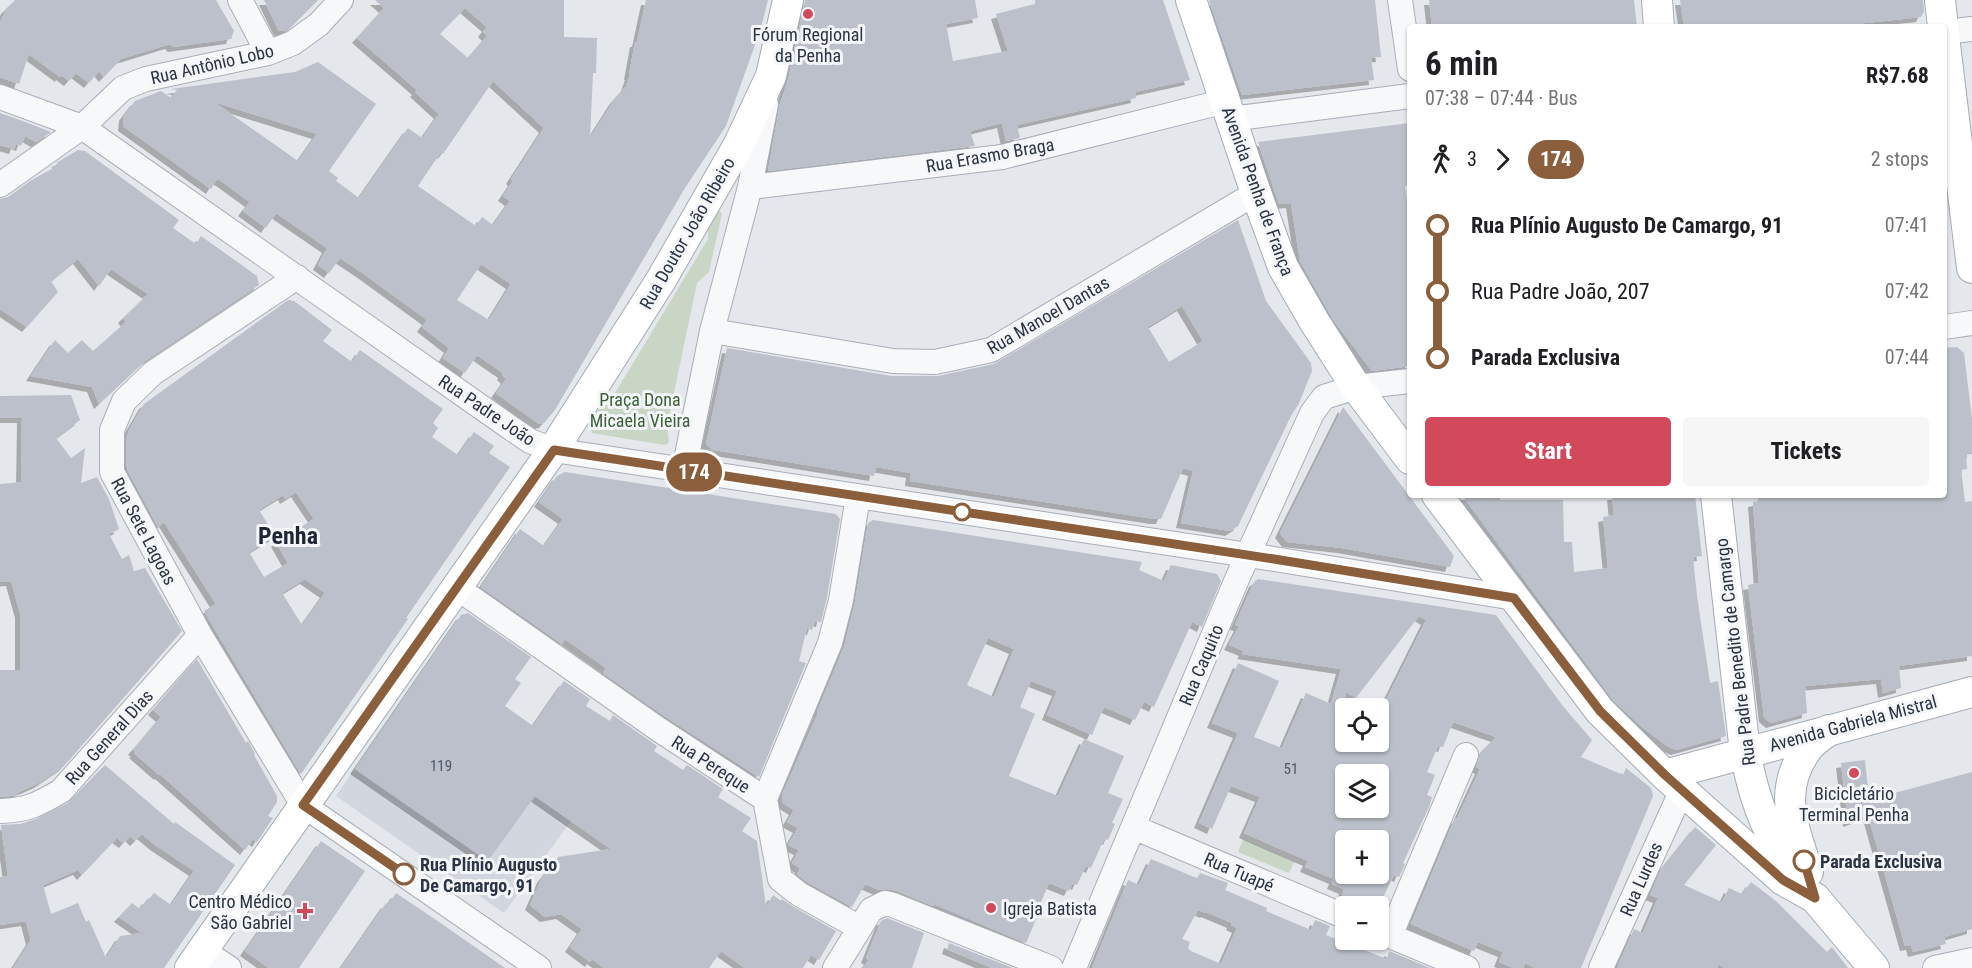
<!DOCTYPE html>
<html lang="en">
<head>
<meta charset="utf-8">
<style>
  :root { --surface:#fff; --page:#f6f6f6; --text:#202124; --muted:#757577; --accent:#d1495b }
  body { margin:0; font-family:"Roboto Condensed",sans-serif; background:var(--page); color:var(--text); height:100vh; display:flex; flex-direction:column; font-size:22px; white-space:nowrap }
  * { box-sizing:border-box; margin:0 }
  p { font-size:20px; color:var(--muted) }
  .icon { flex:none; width:33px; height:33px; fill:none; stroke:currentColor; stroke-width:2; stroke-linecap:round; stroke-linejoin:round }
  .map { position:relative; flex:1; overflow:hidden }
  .details { position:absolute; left:1407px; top:24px; width:540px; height:474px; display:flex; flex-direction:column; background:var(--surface); border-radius:6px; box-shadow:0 2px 4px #0004 }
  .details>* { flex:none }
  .badge { padding:0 12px; border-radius:20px; font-size:21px; line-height:39px }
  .fabs { position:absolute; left:1335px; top:698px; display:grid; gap:12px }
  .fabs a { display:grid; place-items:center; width:54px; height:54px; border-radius:6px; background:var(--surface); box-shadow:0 2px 4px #0004; font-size:30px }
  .map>.badge { position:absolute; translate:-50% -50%; box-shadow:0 0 0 3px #fff }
  .legs { display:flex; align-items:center; gap:9px; height:66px; padding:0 18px; font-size:20px }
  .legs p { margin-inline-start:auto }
  .overview { display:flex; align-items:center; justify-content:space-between; height:102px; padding:0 18px }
  h1 { font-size:33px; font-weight:700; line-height:45px }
  .cta { display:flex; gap:12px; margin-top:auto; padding:12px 18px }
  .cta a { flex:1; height:69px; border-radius:6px; background:var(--accent); color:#fff; font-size:24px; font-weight:700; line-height:69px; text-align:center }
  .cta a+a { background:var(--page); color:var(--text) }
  ul { padding:0 18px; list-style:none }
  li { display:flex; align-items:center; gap:21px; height:66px; font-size:22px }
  li i { display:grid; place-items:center; width:9px; height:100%; margin:0 8px; background:currentColor }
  li i::after { content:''; width:15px; height:15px; margin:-8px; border:4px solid; border-radius:50%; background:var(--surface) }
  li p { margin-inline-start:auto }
  li:first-child i { background:linear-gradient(#0000 50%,currentColor 0) }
  li:last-child i { background:linear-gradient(currentColor 50%,#0000 0) }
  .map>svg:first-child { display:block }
  .built { fill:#d2d6de }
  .green { fill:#c9d6c5 }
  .building { fill:#bbc0ca; fill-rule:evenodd; filter:url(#shadow) }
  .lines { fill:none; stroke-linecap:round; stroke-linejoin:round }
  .minor-casing { stroke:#a9aeb7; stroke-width:26 }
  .major-casing { stroke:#a3abb8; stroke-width:32 }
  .minor { stroke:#f7f8fa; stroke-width:24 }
  .major { stroke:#fff; stroke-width:30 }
  .line-1-casing { stroke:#fff; stroke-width:14 }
  .line-1 { stroke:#8b5e3c; stroke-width:9 }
  .poi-dot { fill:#d1495b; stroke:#f4f6f9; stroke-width:2 }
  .stop-1-dot { fill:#fff; stroke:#8b5e3c; stroke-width:3 }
  .labels { text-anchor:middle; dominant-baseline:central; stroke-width:6; stroke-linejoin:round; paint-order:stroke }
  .number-label { font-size:15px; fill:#4f5766 }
  .poi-label { font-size:18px; fill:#2b3445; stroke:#f4f6f9 }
  .street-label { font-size:18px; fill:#2b3445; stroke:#f4f6f9 }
  .park-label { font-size:18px; fill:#3f6138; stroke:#f4f6f9 }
  .stop-label { font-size:18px; font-weight:bold; fill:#2b3445; stroke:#f4f6f9; text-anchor:start }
  .district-label { font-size:24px; font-weight:bold; fill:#1d2536; stroke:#f4f6f9 }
</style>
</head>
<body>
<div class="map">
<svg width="1972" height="968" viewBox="0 0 1972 968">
  <defs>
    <filter id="shadow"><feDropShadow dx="-5" dy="5" stdDeviation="0" flood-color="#0004"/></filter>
  </defs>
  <rect width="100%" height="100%" fill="#e4e7ec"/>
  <path class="built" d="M 398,706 L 501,777 L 513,781 L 571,821 L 504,913 L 336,796 Z"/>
  <path class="green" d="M 719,210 L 722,214 L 709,272 L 697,283 L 667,426 L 669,443 L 665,445 L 592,433 L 589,424 L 595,412 L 609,403 L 708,239 L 708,226 Z
    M 1243,839 L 1294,862 L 1289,873 L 1238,852 Z"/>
  <path class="building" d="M 15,0 L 216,0 L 234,31 L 231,39 L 173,47 L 170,44 L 121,59 L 104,77 L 99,71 L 89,83 L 76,73 L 69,81 L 61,75 L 60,77 L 29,54 L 19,84 L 0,77 L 0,23 L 6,9 Z
    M 264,0 L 318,0 L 292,26 L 286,30 L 279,31 Z
    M 375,0 L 564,0 L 564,37 L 597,38 L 596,73 L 593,73 L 590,138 L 614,100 L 626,86 L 630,75 L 629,75 L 635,42 L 637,42 L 646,0 L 768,0 L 760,31 L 726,126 L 685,188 L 555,410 L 544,423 L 539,424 L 496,393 L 506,379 L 502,375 L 503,373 L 477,355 L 465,373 L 443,358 L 449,348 L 422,327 L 427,320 L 364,274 L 340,258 L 329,273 L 318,265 L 327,248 L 276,213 L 266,228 L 243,211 L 250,202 L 221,181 L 217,179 L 211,189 L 123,126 L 124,116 L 135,101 L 161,91 L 171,98 L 177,90 L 171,89 L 295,72 L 318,62 L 376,104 L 329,171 L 338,178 L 336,181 L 359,198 L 408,128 L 422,138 L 439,114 L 415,92 L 417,90 L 357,38 L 384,8 ZM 465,8 L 487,27 L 483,32 L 487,36 L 468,58 L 440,34 ZM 493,81 L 544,128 L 511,179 L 513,181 L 503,196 L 510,201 L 493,225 L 482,217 L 476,226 L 418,186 L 441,152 L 443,154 ZM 214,102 L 317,134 L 298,161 ZM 481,264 L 511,284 L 489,320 L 457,300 Z
    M 805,0 L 975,0 L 978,18 L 946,24 L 953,61 L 1008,51 L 996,14 L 1035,4 L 1035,0 L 1163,0 L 1190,80 L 1135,92 L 1136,98 L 1017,125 L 1020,138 L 1006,141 L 1002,123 L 970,131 L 975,146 L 768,171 L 780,104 L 788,80 Z
    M 1209,0 L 1375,0 L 1381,57 L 1371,58 L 1374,80 L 1242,95 Z
    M 1429,0 L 1634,0 L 1637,27 L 1432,27 Z
    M 1680,0 L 1923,0 L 1924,11 L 1921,17 L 1828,27 L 1684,27 Z
    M 0,113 L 20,120 L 51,132 L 36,142 L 25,136 L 21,146 L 16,144 L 14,149 L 0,145 Z
    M 1410,123 L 1410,185 L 1405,186 L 1410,223 L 1410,366 L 1372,371 L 1334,321 L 1300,261 L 1291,203 L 1279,204 L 1258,142 Z
    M 78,150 L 85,151 L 179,220 L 173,228 L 196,244 L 201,236 L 257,276 L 259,285 L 145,361 L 99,404 L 92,387 L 31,376 L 55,340 L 68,353 L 82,340 L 93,351 L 126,322 L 123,318 L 148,294 L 111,269 L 99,286 L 78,259 L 51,281 L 58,292 L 27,327 L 0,309 L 0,199 L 8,197 L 30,181 L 59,165 L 56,163 Z
    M 1238,220 L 1266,301 L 1311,363 L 1312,371 L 1299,403 L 1291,416 L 1238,526 L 1230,531 L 1181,523 L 1193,471 L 1183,468 L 1161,519 L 1155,519 L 910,481 L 911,473 L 876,467 L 874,476 L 720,451 L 712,450 L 706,444 L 727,348 L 891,376 L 938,376 L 994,364 ZM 1182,306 L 1203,341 L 1169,362 L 1148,327 Z
    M 288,300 L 294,301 L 332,330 L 323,341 L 352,362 L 360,350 L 443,409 L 433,423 L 438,428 L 432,437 L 458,455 L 474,432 L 494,446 L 489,453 L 510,467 L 406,618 L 408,619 L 301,774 L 204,611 L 216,604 L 164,522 L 158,527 L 128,471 L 126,464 L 127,436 L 130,428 L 144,404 ZM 296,492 L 314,519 L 276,542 L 288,563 L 264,577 L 249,552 L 275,536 L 259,510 L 283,495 L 285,499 ZM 305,579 L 325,593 L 302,625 L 282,593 Z
    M 1957,347 L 1964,353 L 1972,419 L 1972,454 L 1966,455 L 1967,469 L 1961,470 L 1965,502 L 1972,501 L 1972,656 L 1899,666 L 1901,688 L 1883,693 L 1881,679 L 1805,686 L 1807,713 L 1771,723 L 1764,717 L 1748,585 L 1759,583 L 1753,502 L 1758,501 L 1758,498 L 1763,498 L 1763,495 L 1944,495 L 1944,348 Z
    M 71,395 L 80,420 L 56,438 L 71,458 L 85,448 L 81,483 L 97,477 L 109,499 L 119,529 L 109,534 L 122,559 L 129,555 L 134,571 L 145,568 L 182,631 L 64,766 L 39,783 L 19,792 L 19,795 L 0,797 L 0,670 L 20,670 L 20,613 L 11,581 L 0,582 L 0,484 L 21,482 L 22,418 L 0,418 L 0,396 Z
    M 1343,407 L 1454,556 L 1450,567 L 1342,548 L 1287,542 L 1280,533 Z
    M 565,472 L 836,514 L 840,519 L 827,597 L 821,622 L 815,621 L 812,630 L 807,628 L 799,661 L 806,663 L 759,777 L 666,717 L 603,673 L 606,668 L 565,639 L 562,644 L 481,587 L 520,529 L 544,546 L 563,519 L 539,502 L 557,476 Z
    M 1462,495 L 1500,495 L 1500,500 L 1563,500 L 1564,542 L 1572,542 L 1574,572 L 1608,568 L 1603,517 L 1614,515 L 1612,495 L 1695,495 L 1702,556 L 1693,557 L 1697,596 L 1710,683 L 1718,681 L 1726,736 L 1676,750 L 1667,746 L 1642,727 L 1613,700 Z
    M 873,520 L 1142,562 L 1139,570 L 1164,581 L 1171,565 L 1217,574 L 1221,581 L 1202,627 L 1192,622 L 1154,707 L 1144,702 L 1135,720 L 1104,707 L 1092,735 L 1047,715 L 1057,691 L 1031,681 L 1020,707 L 1035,714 L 1009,776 L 1058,796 L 1084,739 L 1124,756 L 1108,793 L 1123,799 L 1112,823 L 1115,824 L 1108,840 L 1104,839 L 1091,868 L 1087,866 L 1085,868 L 1077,885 L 1073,883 L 1069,891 L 1049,883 L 1035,916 L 1037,917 L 1026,943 L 934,904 L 933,906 L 897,891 L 888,889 L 879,890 L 865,884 L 852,907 L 807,882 L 797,874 L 800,868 L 792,863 L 799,850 L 788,845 L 798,828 L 787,822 L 794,810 L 783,803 L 782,795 L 818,713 L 817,712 L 844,647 L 855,602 L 868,523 ZM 988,638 L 1014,649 L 994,697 L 967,685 Z
    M 1258,579 L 1496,615 L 1562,705 L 1592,740 L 1581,757 L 1623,775 L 1626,768 L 1651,788 L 1653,796 L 1581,968 L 1535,968 L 1525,963 L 1523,968 L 1514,968 L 1499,962 L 1503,952 L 1478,942 L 1474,951 L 1411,924 L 1455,818 L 1457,819 L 1480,769 L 1476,767 L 1480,753 L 1496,737 L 1453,722 L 1443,747 L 1438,746 L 1427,772 L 1435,775 L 1427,795 L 1432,797 L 1429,807 L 1403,863 L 1405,864 L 1399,877 L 1394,875 L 1378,908 L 1378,899 L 1373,898 L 1369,906 L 1342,895 L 1344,889 L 1332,884 L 1334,879 L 1305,867 L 1308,861 L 1244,833 L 1260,797 L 1231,786 L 1212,829 L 1199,823 L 1238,733 L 1212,723 L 1238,663 L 1279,681 L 1254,737 L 1282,748 L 1306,693 L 1331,704 L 1341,669 L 1242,654 L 1244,651 L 1229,645 L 1239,626 L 1235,625 L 1254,582 ZM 1419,616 L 1426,620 L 1378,716 L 1378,741 L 1346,741 L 1346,692 L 1356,698 ZM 1346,774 L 1378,774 L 1378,807 L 1346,807 ZM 1346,840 L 1378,840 L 1378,873 L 1346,873 Z
    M 468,613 L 531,657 L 515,679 L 521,683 L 505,706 L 533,726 L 564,681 L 590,699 L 586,706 L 610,721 L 613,715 L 657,746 L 654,751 L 683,770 L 687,765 L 723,789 L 718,797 L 751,818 L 742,831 L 757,841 L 766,907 L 773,895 L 781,901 L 782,899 L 792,906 L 836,931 L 819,960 L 811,955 L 803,968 L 745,968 L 721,951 L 709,968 L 604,968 L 592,959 L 590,962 L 570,947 L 582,929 L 561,914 L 545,917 L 530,905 L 542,878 L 558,857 L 611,849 L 535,796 L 488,861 L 355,769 L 461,615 Z
    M 197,659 L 246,743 L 248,741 L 255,754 L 254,755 L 277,796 L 277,802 L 268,816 L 273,818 L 257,842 L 253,839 L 245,850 L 160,774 L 159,775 L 134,753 L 136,752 L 133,750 L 161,717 L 153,710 Z
    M 1865,760 L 1869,800 L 1972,772 L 1972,929 L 1944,937 L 1946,944 L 1913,952 L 1911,945 L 1905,946 L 1868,815 L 1848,822 L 1841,763 Z
    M 105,765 L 174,824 L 175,822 L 235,865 L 164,968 L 13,968 L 31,940 L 26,921 L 0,925 L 0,877 L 8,876 L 1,825 L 20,824 L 36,819 L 68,803 ZM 142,834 L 155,845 L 194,871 L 171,905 L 154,893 L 148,900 L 147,899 L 140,909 L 132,903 L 119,917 L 142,933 L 120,936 L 106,958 L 89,920 L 86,922 L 78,903 L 51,914 L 43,885 L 78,870 L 82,875 L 117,838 L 124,843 L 130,836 L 135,841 Z
    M 1695,827 L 1716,845 L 1684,885 L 1722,902 L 1729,888 L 1742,894 L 1751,882 L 1776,901 L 1827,952 L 1832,947 L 1848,968 L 1725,968 L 1718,964 L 1717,968 L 1617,968 L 1634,929 L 1643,933 L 1658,898 L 1650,895 L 1661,870 Z
    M 321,841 L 365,871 L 299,968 L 269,968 L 245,951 Z
    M 1151,859 L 1194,877 L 1197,878 L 1200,873 L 1228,883 L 1225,890 L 1267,908 L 1266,911 L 1311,930 L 1315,920 L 1330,926 L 1326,935 L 1387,959 L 1389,951 L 1430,968 L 1092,968 L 1128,880 L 1139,885 ZM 1198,910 L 1205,913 L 1206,912 L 1232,923 L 1231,925 L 1237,928 L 1221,964 L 1191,951 L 1188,948 L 1190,942 L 1182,939 Z
    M 396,893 L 442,924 L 505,968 L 341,968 L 386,903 L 388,905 Z
    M 887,918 L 924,933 L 912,968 L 863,968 L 869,960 L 866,958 L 881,921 Z
    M 949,943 L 1013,968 L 992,968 L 947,949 Z"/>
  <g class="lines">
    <g class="minor-casing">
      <path id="minor" d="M 240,0 L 268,53
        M 1400,0 L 1410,69
        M 1944,32 L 1972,29
        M 0,97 L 82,127 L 508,426 L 530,441 L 553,450 L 1274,559 L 1514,598
        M 1231,119 L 1410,96
        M 0,185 L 82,127 L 123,88 L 146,79 L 268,53 L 293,43 L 319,24 L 341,0
        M 750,187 L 1002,157 L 1226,101
        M 297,277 L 153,373 L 124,401 L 112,430 L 112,472 L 200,635 L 303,805 L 539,968
        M 1944,327 L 1972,323
        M 712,331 L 893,361 L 935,362 L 991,350 L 1256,193
        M 684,470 L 712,331 L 750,187 L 766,104
        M 456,587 L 658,729 L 765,799
        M 765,799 L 830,643 L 841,600 L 858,497
        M 765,799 L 780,879 L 799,894 L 860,928
        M 0,811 C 28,810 37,805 61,791 L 200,635
        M 1133,827 L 1346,917
        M 1378,931 L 1467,968
        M 1390,936 L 1466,755
        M 203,951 L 229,968
        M 835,968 L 871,910 L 885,903 L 893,905 L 1051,968
        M 1074,968 L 1237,579 L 1312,413 L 1324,397 L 1356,387 L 1410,381
        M 1601,968 L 1682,790
        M 1935,968 L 1972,960"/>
    </g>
    <g class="major-casing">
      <path id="major" d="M 1191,0 L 1256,193 L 1283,267 L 1314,321 L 1356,387 L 1410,459
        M 1657,0 L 1659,27
        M 1940,0 L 1943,27
        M 1944,36 L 1972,268
        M 1437,495 L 1600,711 L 1665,775 L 1783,880 L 1815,898 L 1874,968
        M 1716,495 L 1745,752 C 1755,805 1769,839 1802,882
        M 1665,775 L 1972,692
        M 1808,872 C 1794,828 1776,790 1808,748 C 1813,741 1822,736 1829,730
        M 190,968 L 553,450 L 661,280 L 738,146 L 771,76 L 788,0"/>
    </g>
    <use href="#minor" class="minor"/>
    <use href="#major" class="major"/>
  </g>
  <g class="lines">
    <g class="line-1-casing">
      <path id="line-1" d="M 404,874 L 303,805 L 554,450 L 1274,559 L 1514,598 L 1600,711 L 1665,775 L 1783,880 L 1815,898 L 1804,861"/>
    </g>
    <use href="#line-1" class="line-1"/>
  </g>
  <g class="poi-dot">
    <circle cx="808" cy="14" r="6"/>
    <circle cx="1854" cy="773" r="6"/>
    <circle cx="991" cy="908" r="6"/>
    <path d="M302 902h6v6h6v6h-6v6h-6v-6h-6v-6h6z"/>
  </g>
  <g class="stop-1-dot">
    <circle cx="962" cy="512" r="8"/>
    <circle cx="1804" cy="861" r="10"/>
    <circle cx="404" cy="874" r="10"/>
  </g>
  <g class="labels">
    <g class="number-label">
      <text x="441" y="766">119</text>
      <text x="1291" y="769">51</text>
    </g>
    <g class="poi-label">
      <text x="808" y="34">Fórum Regional<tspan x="808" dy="21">da Penha</tspan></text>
      <text x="1854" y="793">Bicicletário<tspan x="1854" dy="21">Terminal Penha</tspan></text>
      <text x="292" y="901" text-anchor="end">Centro Médico<tspan x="292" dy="21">São Gabriel</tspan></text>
      <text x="1003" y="908" text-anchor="start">Igreja Batista</text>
    </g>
    <g class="street-label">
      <text transform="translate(212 64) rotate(-13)">Rua Antônio Lobo</text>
      <text transform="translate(990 155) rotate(-10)">Rua Erasmo Braga</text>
      <text transform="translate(1258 191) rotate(70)">Avenida Penha de França</text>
      <text transform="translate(687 233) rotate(-60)">Rua Doutor João Ribeiro</text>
      <text transform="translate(1048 315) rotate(-30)">Rua Manoel Dantas</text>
      <text transform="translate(487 410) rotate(34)">Rua Padre João</text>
      <text transform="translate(144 531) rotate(62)">Rua Sete Lagoas</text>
      <text transform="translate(1735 652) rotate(-97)">Rua Padre Benedito de Camargo</text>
      <text transform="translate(1201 665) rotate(-67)">Rua Caquito</text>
      <text transform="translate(1853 723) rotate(-15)">Avenida Gabriela Mistral</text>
      <text transform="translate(109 737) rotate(-48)">Rua General Dias</text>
      <text transform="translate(711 764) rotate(33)">Rua Pereque</text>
      <text transform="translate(1239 872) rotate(23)">Rua Tuapé</text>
      <text transform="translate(1641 879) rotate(-66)">Rua Lurdes</text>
    </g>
    <g class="park-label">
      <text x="640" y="399">Praça Dona<tspan x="640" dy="21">Micaela Vieira</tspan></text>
    </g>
    <g class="stop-label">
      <text x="1820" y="861">Parada Exclusiva</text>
      <text x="420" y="864">Rua Plínio Augusto<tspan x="420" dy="21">De Camargo, 91</tspan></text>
    </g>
    <g class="district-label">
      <text x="288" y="536">Penha</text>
    </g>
  </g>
</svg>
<div class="fabs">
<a><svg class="icon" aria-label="locate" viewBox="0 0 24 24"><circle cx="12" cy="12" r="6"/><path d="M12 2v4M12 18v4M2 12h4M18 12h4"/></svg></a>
<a><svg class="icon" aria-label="layers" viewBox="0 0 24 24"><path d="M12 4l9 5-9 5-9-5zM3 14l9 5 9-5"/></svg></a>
<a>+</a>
<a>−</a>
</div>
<b class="badge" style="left:694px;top:472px;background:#8b5e3c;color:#fff">174</b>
<section class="details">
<div class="overview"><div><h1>6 min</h1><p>07:38 – 07:44 · Bus</p></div><b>R$7.68</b></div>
<div class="legs"><svg class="icon" aria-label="walk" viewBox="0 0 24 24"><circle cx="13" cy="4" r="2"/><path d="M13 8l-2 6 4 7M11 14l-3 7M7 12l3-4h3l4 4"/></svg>3<svg class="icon" aria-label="forward" viewBox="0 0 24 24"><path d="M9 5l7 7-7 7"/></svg><b class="badge" style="background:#8b5e3c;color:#fff">174</b><p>2 stops</p></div>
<ul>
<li><i style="color:#8b5e3c"></i><b>Rua Plínio Augusto De Camargo, 91</b><p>07:41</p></li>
<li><i style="color:#8b5e3c"></i><span>Rua Padre João, 207</span><p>07:42</p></li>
<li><i style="color:#8b5e3c"></i><b>Parada Exclusiva</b><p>07:44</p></li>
</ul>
<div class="cta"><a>Start</a><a>Tickets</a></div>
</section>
</div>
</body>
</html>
